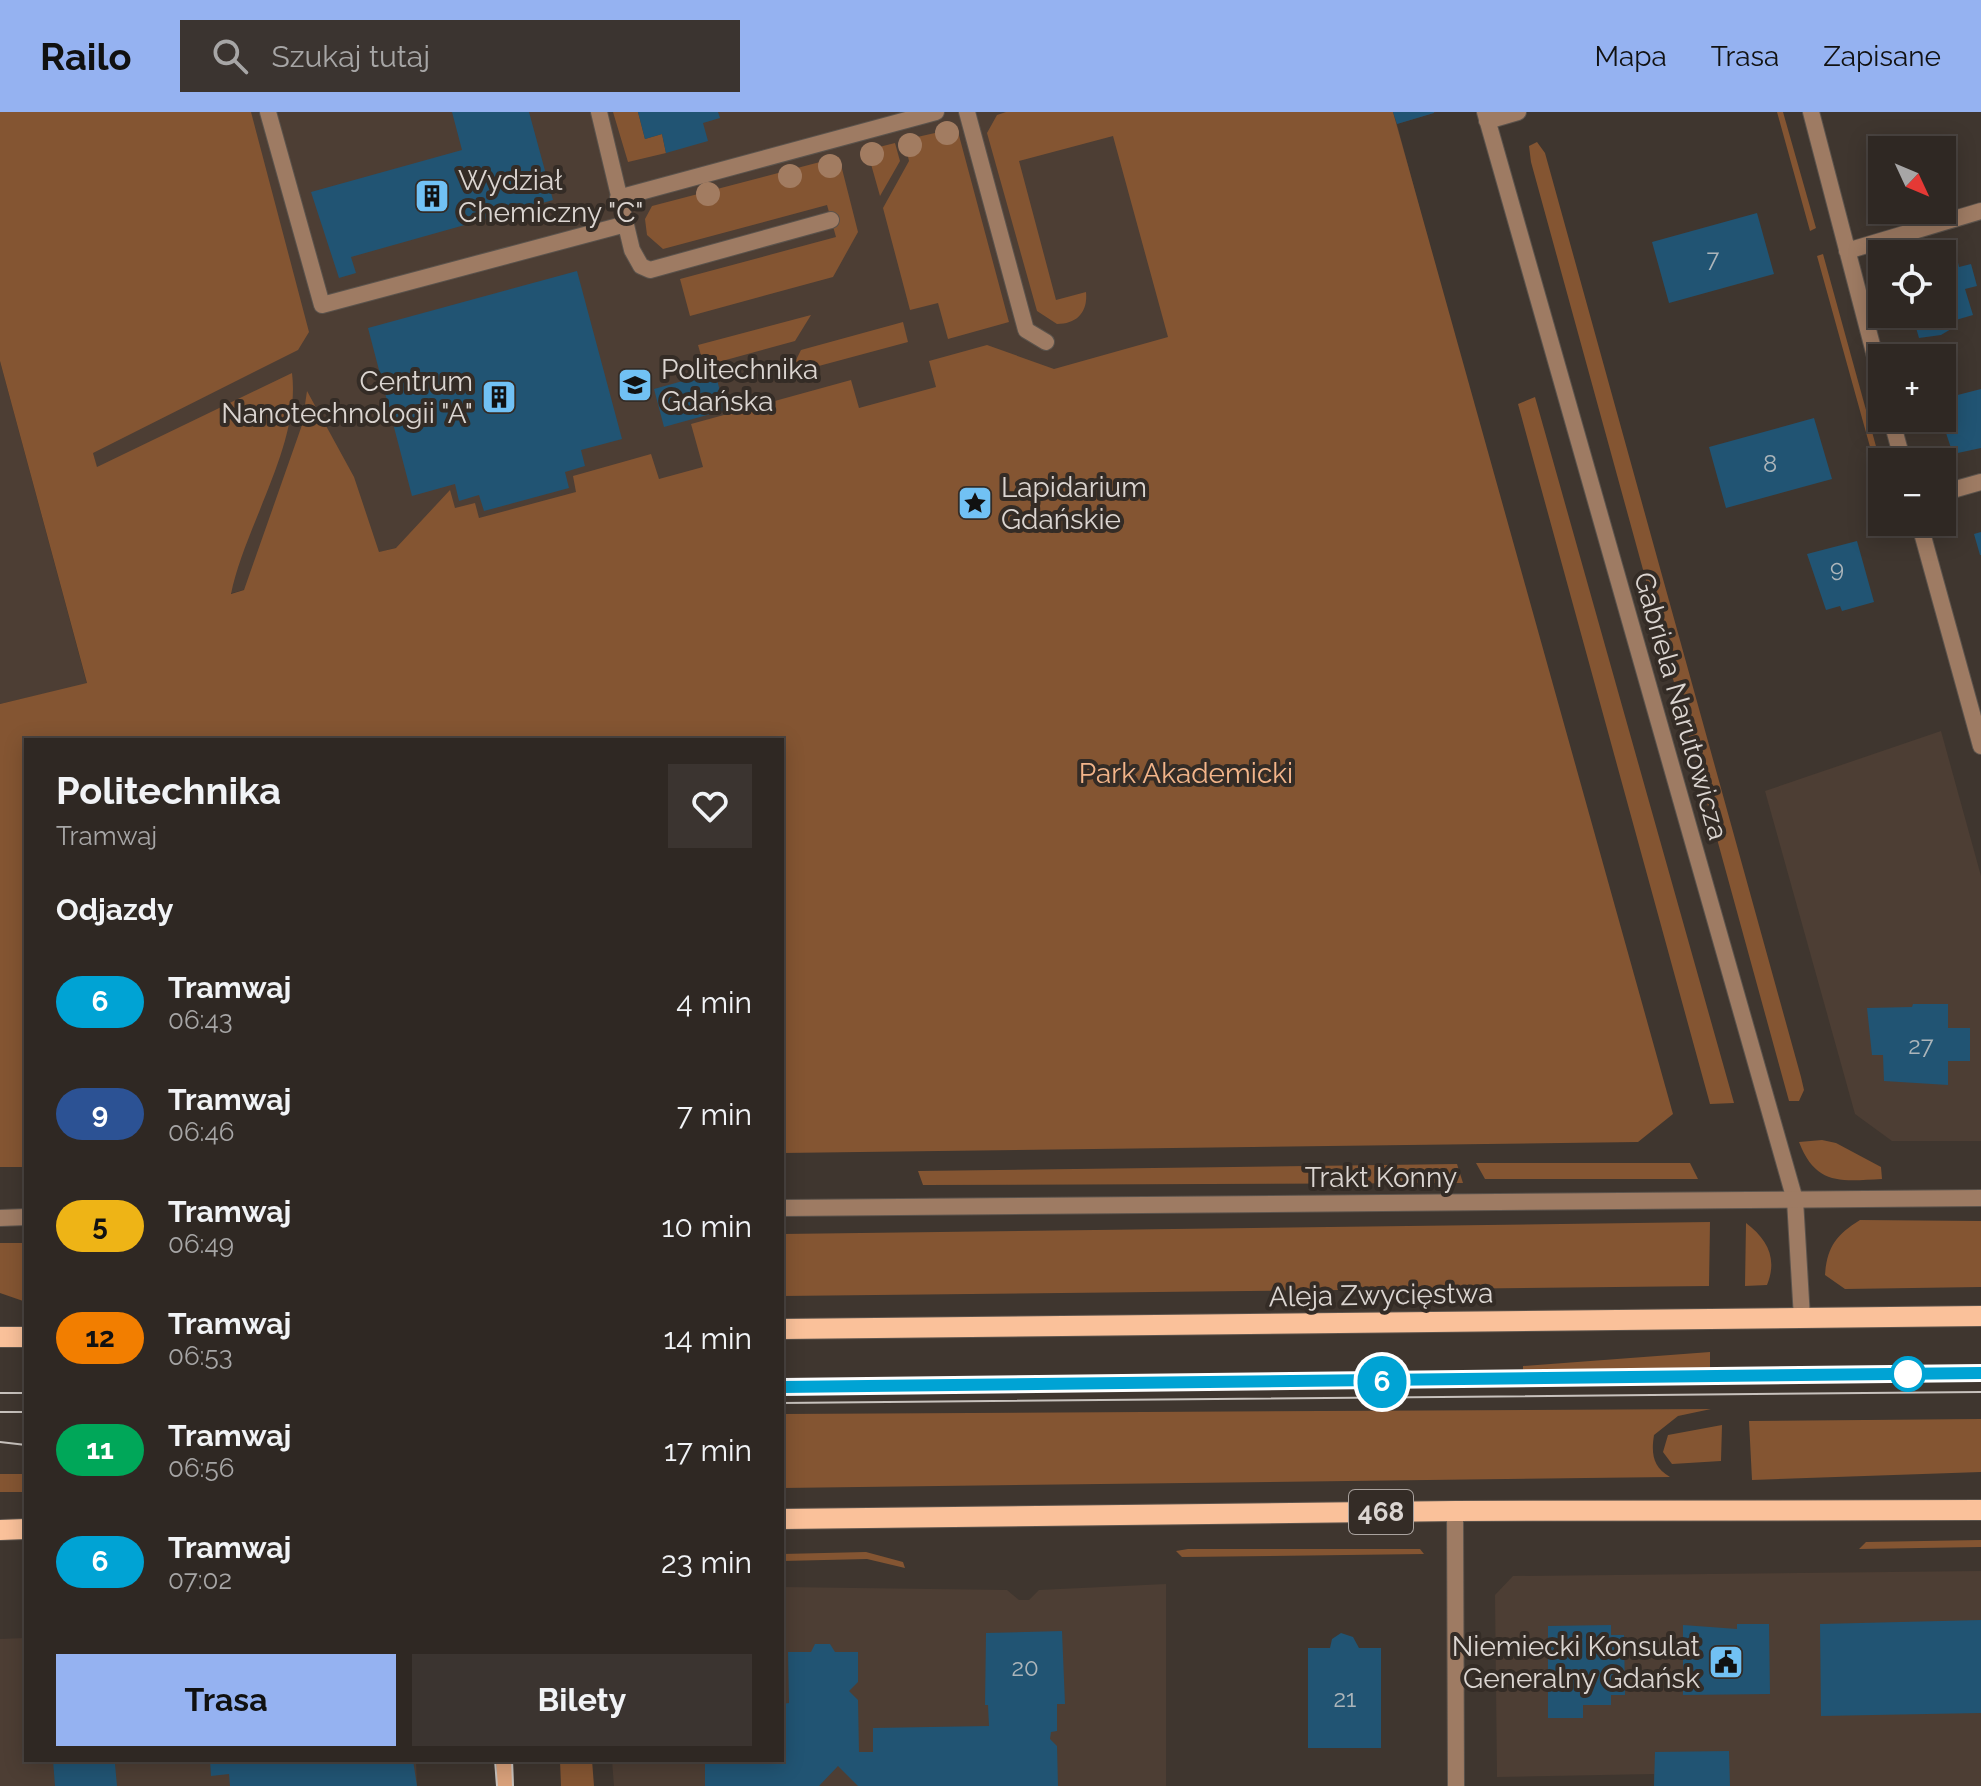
<!DOCTYPE html>
<html lang="pl">
<head>
<meta charset="utf-8">
<style>
  :root { --surface:#2f2823; --page:#3b3430; --text:#f1f3f6; --muted:#a7a6a6; --line:#4a4441; --accent:#95b2f1 }
  body { margin:0; font-family:Raleway,sans-serif; background:var(--page); color:var(--text); height:100vh; display:flex; flex-direction:column; font-size:30px; white-space:nowrap }
  * { box-sizing:border-box; margin:0 }
  p { font-size:26px; color:var(--muted) }
  .icon { flex:none; width:44px; height:44px; fill:none; stroke:currentColor; stroke-width:2; stroke-linecap:round; stroke-linejoin:round }
  .map { position:relative; flex:1; overflow:hidden }
  .panel { position:absolute; left:24px; top:626px; width:760px; height:1024px; display:flex; flex-direction:column; background:var(--surface); border-radius:0px; box-shadow:0 4px 20px #0003,0 0 0 2px var(--line) }
  .panel>* { flex:none }
  .badge { padding:0 16px; border-radius:26px; font-size:28px; line-height:52px }
  .needle { width:52px; rotate:134deg }
  .controls { position:absolute; left:1868px; top:24px; display:grid; gap:16px }
  .controls a { display:grid; place-items:center; width:88px; height:88px; border-radius:0px; background:var(--surface); box-shadow:0 4px 20px #0003,0 0 0 2px var(--line); font-size:40px }
  .map>.badge { position:absolute; translate:-50% -50%; box-shadow:0 0 0 4px #fff }
  h2 { padding:0 32px; font-size:30px; line-height:72px }
  .round { display:grid; place-items:center; flex:none; width:84px; height:84px; border-radius:0px; background:var(--page) }
  .summary { display:flex; align-items:center; justify-content:space-between; height:136px; padding:0 32px }
  h1 { font-size:38px; font-weight:700; line-height:60px }
  .primary-button { display:flex; gap:16px; margin-top:auto; padding:16px 32px }
  .primary-button a { flex:1; height:92px; border-radius:0px; background:var(--accent); color:#111; font-size:32px; font-weight:700; line-height:92px; text-align:center }
  .primary-button a+a { background:var(--page); color:var(--text) }
  ul { padding:0; list-style:none }
  li { display:flex; align-items:center; gap:24px; height:112px; padding:0 32px }
  li div { flex:1 }
  li b { display:block; font-size:30px }
  li em { font-style:normal }
  li .badge { min-width:88px; font-weight:700; text-align:center }
  header { display:flex; align-items:center; gap:48px; box-sizing:border-box; height:112px; padding:0 40px; background:var(--accent); color:#111 }
  header strong { font-size:38px }
  nav { display:flex; gap:44px; margin-inline-start:auto; font-size:28px }
  .search { width:560px; height:72px; background:var(--page); display:flex; align-items:center; gap:20px; box-sizing:border-box; padding:0 28px; border-radius:0px; color:var(--muted); font-size:30px }
  .map>svg:first-child { display:block }
  .built { fill:#4d3e34 }
  .green { fill:#845532 }
  .building { fill:#215473 }
  .lines { fill:none; stroke-linecap:round; stroke-linejoin:round }
  .service-casing { stroke:#5b534c; stroke-width:18 }
  .minor-casing { stroke:#5b534c; stroke-width:18 }
  .tertiary-casing { stroke:#5b534c; stroke-width:18 }
  .secondary-casing { stroke:#5b534c; stroke-width:18 }
  .primary-casing { stroke:#5b534c; stroke-width:22 }
  .service { stroke:#9e7b63; stroke-width:16 }
  .minor { stroke:#9e7b63; stroke-width:16 }
  .tertiary { stroke:#9e7b63; stroke-width:16 }
  .secondary { stroke:#d8a07a; stroke-width:16 }
  .primary { stroke:#fac19a; stroke-width:20 }
  .tram { stroke:#c8c2bd; stroke-width:2 }
  .tree { fill:#a27c61 }
  .line-casing { stroke:#fff; stroke-width:18 }
  .line { stroke:#00a3d4; stroke-width:12 }
  .stop-dot { fill:#fff; stroke:#00a3d4; stroke-width:4 }
  .labels { text-anchor:middle; dominant-baseline:central; stroke-width:8; stroke-linejoin:round; paint-order:stroke }
  .number-label { font-size:24px; fill:#acb5ba }
  .shield { fill:#342c26; stroke:#a9a29e; stroke-width:2 }
  .shield-label { font-size:26px; font-weight:bold; fill:#dbd5d1 }
  .poi-label { font-size:28px; fill:#dbd5d1; stroke:#342c26; text-anchor:start }
  .street-label { font-size:28px; fill:#dbd5d1; stroke:#342c26 }
  .park-label { font-size:28px; fill:#f3b58a; stroke:#342c26 }
</style>
</head>
<body>
<header>
<strong>Railo</strong>
<div class="search"><svg class="icon" aria-label="search" viewBox="0 0 24 24"><circle cx="10" cy="10" r="6"/><path d="M15 15l6 6"/></svg>Szukaj tutaj</div>
<nav><a>Mapa</a><a>Trasa</a><a>Zapisane</a></nav>
</header>
<div class="map">
<svg width="1981" height="1674" viewBox="0 0 1981 1674">
  <rect width="100%" height="100%" fill="#3f362f"/>
  <path class="built" d="M 0,0 L 1437,0 L 1397,12 L 1449,206 L 395,436 L 138,507 Z
    M 0,249 L 87,572 L 0,592 Z
    M 1941,619 L 1981,764 L 1981,1029 L 1892,1029 L 1855,1002 L 1765,679 Z
    M 1981,1459 L 1981,1674 L 1654,1674 L 1654,1662 L 1497,1665 L 1495,1483 L 1513,1464 Z
    M 1166,1472 L 1166,1674 L 614,1674 L 612,1648 L 782,1648 L 782,1475 L 1007,1478 L 1019,1488 L 1029,1488 L 1039,1478 Z
    M 26,1526 L 26,1648 L 416,1648 L 417,1674 L 0,1674 L 0,1527 Z"/>
  <path class="green" d="M 0,0 L 251,0 L 309,220 L 298,238 L 93,341 L 97,355 L 292,261 C 301,332 245,413 231,482 L 244,478 L 302,313 L 307,279 L 354,365 L 379,440 L 396,436 L 450,378 L 455,396 L 475,391 L 479,406 L 576,380 L 573,364 L 651,342 L 659,367 L 703,355 L 691,312 L 851,268 L 859,296 L 936,275 L 929,249 L 987,233 L 1054,257 L 1168,225 L 1113,24 L 1019,49 L 1056,188 L 1086,180 C 1088,200 1077,212 1057,212 L 1037,199 L 987,21 L 997,3 L 1006,0 L 1393,0 L 1673,1002 L 1638,1030 L 782,1041 L 782,628 L 26,628 L 26,1055 L 0,1055 L 0,592 L 87,571 L 0,249 Z
    M 613,0 L 638,0 L 645,27 L 662,22 L 666,41 L 628,50 Z
    M 1777,0 L 1783,0 L 1816,116 L 1810,119 Z
    M 957,16 L 1009,210 L 948,227 L 938,191 L 910,198 L 883,96 L 909,49 L 904,28 Z
    M 1537,30 L 1545,41 L 1801,965 L 1804,978 L 1799,989 L 1789,989 L 1531,50 L 1529,34 Z
    M 895,31 L 900,49 L 880,84 L 867,38 Z
    M 839,45 L 858,120 L 833,165 L 690,204 L 680,167 L 836,125 L 827,93 L 663,137 L 647,123 L 645,107 L 652,94 Z
    M 1823,142 L 1882,356 L 1877,360 L 1817,144 Z
    M 811,203 L 795,229 L 704,254 L 698,233 Z
    M 903,210 L 908,230 L 789,262 L 801,238 Z
    M 1535,285 L 1734,991 L 1710,992 L 1518,292 Z
    M 1822,1028 L 1836,1031 L 1881,1055 L 1882,1067 C 1841,1069 1816,1074 1799,1030 Z
    M 1476,1051 L 1690,1051 L 1698,1067 L 1485,1067 Z
    M 1457,1052 L 1463,1071 L 923,1073 L 918,1059 Z
    M 1860,1108 L 1981,1109 L 1981,1175 L 1845,1177 L 1825,1163 C 1827,1135 1836,1123 1860,1108 Z
    M 1710,1110 L 1709,1174 L 782,1184 L 782,1122 Z
    M 1746,1111 C 1767,1127 1778,1146 1767,1173 L 1745,1174 Z
    M 0,1131 L 26,1131 L 26,1190 L 0,1181 Z
    M 1710,1240 L 1710,1258 L 1523,1262 L 1523,1254 Z
    M 1711,1297 L 1678,1304 L 1654,1323 C 1651,1342 1653,1355 1670,1365 L 782,1376 L 782,1302 Z
    M 1981,1307 L 1981,1360 L 1752,1368 L 1749,1309 Z
    M 1722,1313 L 1721,1349 L 1672,1352 L 1663,1340 L 1668,1323 Z
    M 0,1362 L 26,1362 L 26,1380 L 0,1380 Z
    M 1981,1428 L 1981,1435 L 1859,1437 L 1866,1430 Z
    M 1188,1437 L 1420,1437 L 1424,1442 L 1182,1445 L 1176,1439 Z
    M 866,1440 L 903,1450 L 905,1456 L 867,1447 L 782,1449 L 782,1442 Z
    M 560,1648 L 592,1648 L 594,1674 L 561,1674 Z"/>
  <path class="building" d="M 452,0 L 529,0 L 553,88 L 351,145 L 356,161 L 339,166 L 311,80 L 462,38 Z
    M 638,0 L 718,0 L 720,6 L 703,11 L 708,29 L 666,41 L 662,22 L 645,27 Z
    M 1393,0 L 1434,0 L 1434,1 L 1397,12 Z
    M 1757,101 L 1774,162 L 1669,191 L 1652,130 Z
    M 1957,146 L 1959,155 L 1971,152 L 1977,174 L 1965,177 L 1973,203 L 1949,210 L 1951,217 L 1941,223 L 1919,226 L 1912,202 L 1942,202 L 1942,150 Z
    M 577,159 L 622,327 L 581,338 L 585,354 L 565,360 L 569,376 L 484,399 L 479,383 L 459,389 L 455,372 L 412,384 L 368,216 Z
    M 715,260 L 725,298 L 664,315 L 654,277 Z
    M 1981,277 L 1981,336 L 1953,342 L 1941,306 L 1942,287 Z
    M 1814,306 L 1832,367 L 1726,396 L 1709,335 Z
    M 1981,420 L 1981,443 L 1980,443 L 1974,422 Z
    M 1857,429 L 1874,490 L 1842,499 L 1840,494 L 1826,498 L 1807,442 Z
    M 1913,892 L 1948,892 L 1948,916 L 1970,916 L 1970,949 L 1948,949 L 1948,973 L 1884,969 L 1883,943 L 1872,943 L 1867,896 L 1912,895 Z
    M 1981,1508 L 1981,1601 L 1821,1604 L 1820,1512 Z
    M 1737,1512 L 1769,1512 L 1770,1582 L 1683,1583 L 1683,1513 L 1737,1517 Z
    M 1611,1513 L 1611,1523 L 1624,1523 L 1625,1583 L 1611,1583 L 1611,1593 L 1583,1593 L 1583,1606 L 1548,1606 L 1548,1514 Z
    M 1062,1519 L 1065,1592 L 1057,1592 L 1057,1619 L 1051,1620 L 1050,1627 L 1057,1634 L 1058,1674 L 858,1674 L 838,1654 L 819,1674 L 705,1674 L 705,1648 L 782,1648 L 782,1592 L 789,1591 L 788,1540 L 811,1540 L 815,1532 L 830,1532 L 835,1540 L 858,1540 L 858,1570 L 849,1579 L 858,1588 L 859,1640 L 873,1640 L 873,1616 L 989,1614 L 988,1593 L 985,1593 L 986,1521 Z
    M 1341,1521 L 1353,1525 L 1359,1536 L 1381,1536 L 1381,1636 L 1308,1636 L 1308,1536 L 1330,1536 L 1332,1527 Z
    M 1729,1639 L 1730,1674 L 1654,1674 L 1655,1640 Z
    M 53,1648 L 134,1648 L 134,1650 L 115,1652 L 117,1674 L 55,1674 Z
    M 210,1648 L 413,1648 L 417,1674 L 230,1674 L 229,1662 L 211,1664 Z"/>
  <g class="lines">
    <g class="service-casing">
      <path id="service" d="M 268,0 L 322,193 L 626,112
        M 599,0 L 632,138 L 641,154 L 650,158 L 831,108
        M 967,0 L 1026,218 L 1046,230
        M 618,86 L 936,0"/>
    </g>
    <g class="minor-casing">
      <path id="minor" d="M 1485,0 L 1795,1088 L 1802,1206
        M 1811,0 L 1882,271
        M 1487,9 L 1518,0
        M 1847,139 L 1981,99
        M 1891,306 L 1903,350
        M 1942,381 L 1981,370
        M 1919,410 L 1981,634
        M 1455,1399 L 1456,1674"/>
    </g>
    <g class="tertiary-casing">
      <path id="tertiary" d="M 782,1096 L 1981,1086
        M 0,1106 L 26,1105"/>
    </g>
    <g class="secondary-casing">
      <path id="secondary" d="M 504,1648 L 505,1674"/>
    </g>
    <g class="primary-casing">
      <path id="primary" d="M 782,1217 L 1981,1204
        M 0,1225 L 26,1225
        M 782,1407 L 1455,1399 L 1981,1398
        M 0,1418 L 26,1417"/>
    </g>
    <use href="#service" class="service"/>
    <use href="#minor" class="minor"/>
    <use href="#tertiary" class="tertiary"/>
    <use href="#secondary" class="secondary"/>
    <use href="#primary" class="primary"/>
    <path class="tram" d="M 782,1275 L 1981,1261
      M 0,1281 L 26,1281
      M 782,1291 L 1981,1280
      M 0,1300 L 26,1300
      M 0,1330 L 26,1333
      M 495,1648 L 497,1674
      M 512,1648 L 513,1674"/>
  </g>
  <g class="tree">
    <circle cx="947" cy="21" r="12"/>
    <circle cx="910" cy="33" r="12"/>
    <circle cx="872" cy="42" r="12"/>
    <circle cx="830" cy="54" r="12"/>
    <circle cx="790" cy="64" r="12"/>
    <circle cx="708" cy="82" r="12"/>
  </g>
  <g class="lines">
    <g class="line-casing">
      <path id="line" d="M 782,1275 L 1981,1261"/>
    </g>
    <use href="#line" class="line"/>
  </g>
  <defs>
    <g id="building-square" transform="scale(1.8)"><rect x="-9" y="-9" width="18" height="18" rx="4" fill="#71c1f4" stroke="#342c26"/><path d="M-4-6H4V6H1V3H-1V6H-4ZM-2.5-4.3h1.7v1.8h-1.7ZM.8-4.3h1.7v1.8H.8ZM-2.5-1h1.7V.8h-1.7ZM.8-1h1.7V.8H.8Z" fill="#111"/></g>
    <g id="university-square" transform="scale(1.8)"><rect x="-9" y="-9" width="18" height="18" rx="4" fill="#71c1f4" stroke="#342c26"/><path d="M0-5L7-2L0 1L-7-2ZM-4 1L0 2.5L4 1V4Q0 6-4 4Z" fill="#111"/></g>
    <g id="sight-square" transform="scale(1.8)"><rect x="-9" y="-9" width="18" height="18" rx="4" fill="#71c1f4" stroke="#342c26"/><path d="M0-6L1.8-2.2L6-1.7L2.9 1.2L3.7 5.4L0 3.3L-3.7 5.4L-2.9 1.2L-6-1.7L-1.8-2.2Z" fill="#111"/></g>
    <g id="civic-square" transform="scale(1.8)"><rect x="-9" y="-9" width="18" height="18" rx="4" fill="#71c1f4" stroke="#342c26"/><path d="M-.6-6.5H3V-4.5H.6V-3L4-1V1h2V6H-6V1h2V-1L-.6-3ZM-1.2 2.5V6h2.4V2.5Z" fill="#111"/></g>
  </defs>
  <g fill-rule="evenodd">
    <use href="#building-square" x="432" y="84"/>
    <use href="#university-square" x="635" y="273"/>
    <use href="#building-square" x="499" y="285"/>
    <use href="#sight-square" x="975" y="391"/>
    <use href="#civic-square" x="1726" y="1550"/>
  </g>
  <circle class="stop-dot" cx="1908" cy="1262" r="16"/>
  <g class="labels">
    <g class="number-label">
      <text x="1713" y="146">7</text>
      <text x="1770" y="351">8</text>
      <text x="1837" y="456">9</text>
      <text x="1921" y="933">27</text>
      <text x="1025" y="1555">20</text>
      <text x="1345" y="1586">21</text>
    </g>
    <rect class="shield" x="1349" y="1378" width="64" height="44" rx="6"/>
    <g class="shield-label">
      <text x="1381" y="1400">468</text>
    </g>
    <g class="poi-label">
      <text x="458" y="68">Wydział<tspan x="458" dy="32">Chemiczny "C"</tspan></text>
      <text x="661" y="257">Politechnika<tspan x="661" dy="32">Gdańska</tspan></text>
      <text x="473" y="269" text-anchor="end">Centrum<tspan x="473" dy="32">Nanotechnologii "A"</tspan></text>
      <text x="1001" y="375">Lapidarium<tspan x="1001" dy="32">Gdańskie</tspan></text>
      <text x="1700" y="1534" text-anchor="end">Niemiecki Konsulat<tspan x="1700" dy="32">Generalny Gdańsk</tspan></text>
    </g>
    <g class="street-label">
      <text transform="translate(1681 594) rotate(74)">Gabriela Narutowicza</text>
      <text x="1381" y="1065">Trakt Konny</text>
      <text transform="translate(1381 1183) rotate(-1)">Aleja Zwycięstwa</text>
    </g>
    <g class="park-label">
      <text x="1186" y="661">Park Akademicki</text>
    </g>
  </g>
</svg>
<div class="controls">
<a><svg class="needle" viewBox="-14 -14 28 28"><path d="M0-13l5 13h-10z" fill="#e53935"/><path d="M0 13l5-13h-10z" fill="#a7a6a6"/></svg></a>
<a><svg class="icon" aria-label="locate" viewBox="0 0 24 24"><circle cx="12" cy="12" r="6"/><path d="M12 2v4M12 18v4M2 12h4M18 12h4"/></svg></a>
<a>+</a>
<a>−</a>
</div>
<b class="badge" style="left:1382px;top:1270px;background:#00a3d4;color:#fff">6</b>
<section class="panel">
<div class="summary"><div><h1>Politechnika</h1><p>Tramwaj</p></div><a class="round"><svg class="icon" aria-label="heart" viewBox="0 0 24 24"><path d="M12 20l-8-8c-3-5 5-10 8-4 3-6 11-1 8 4z"/></svg></a></div>
<h2>Odjazdy</h2>
<ul>
<li><span class="badge" style="background:#00a3d4;color:#fff">6</span><div><b>Tramwaj</b><p>06:43</p></div><em>4 min</em></li>
<li><span class="badge" style="background:#2c5294;color:#fff">9</span><div><b>Tramwaj</b><p>06:46</p></div><em>7 min</em></li>
<li><span class="badge" style="background:#eeb416;color:#111">5</span><div><b>Tramwaj</b><p>06:49</p></div><em>10 min</em></li>
<li><span class="badge" style="background:#f27e00;color:#111">12</span><div><b>Tramwaj</b><p>06:53</p></div><em>14 min</em></li>
<li><span class="badge" style="background:#00a759;color:#fff">11</span><div><b>Tramwaj</b><p>06:56</p></div><em>17 min</em></li>
<li><span class="badge" style="background:#00a3d4;color:#fff">6</span><div><b>Tramwaj</b><p>07:02</p></div><em>23 min</em></li>
</ul>
<div class="primary-button"><a>Trasa</a><a>Bilety</a></div>
</section>
</div>
</body>
</html>
